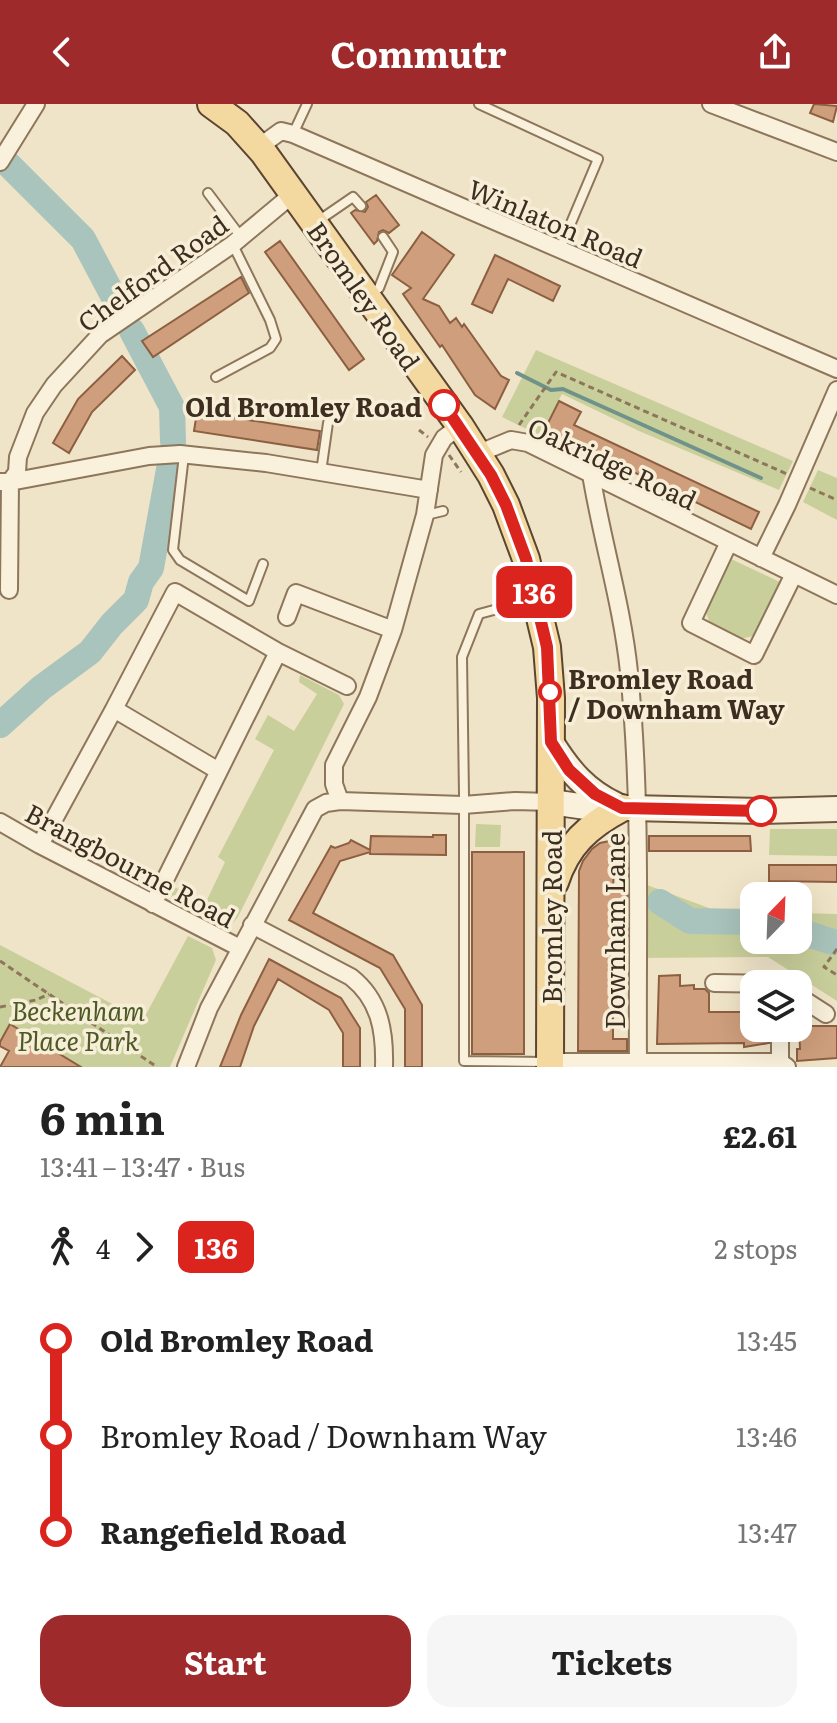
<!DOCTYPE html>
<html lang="en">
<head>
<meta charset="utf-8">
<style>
  :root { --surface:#fff; --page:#f6f6f6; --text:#222; --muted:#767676; --accent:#9e2a2b }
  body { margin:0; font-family:Literata,serif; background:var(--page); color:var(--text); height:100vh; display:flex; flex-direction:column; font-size:30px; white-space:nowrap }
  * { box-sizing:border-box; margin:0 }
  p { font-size:26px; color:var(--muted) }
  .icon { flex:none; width:44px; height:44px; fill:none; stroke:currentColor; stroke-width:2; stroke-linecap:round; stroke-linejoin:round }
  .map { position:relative; height:963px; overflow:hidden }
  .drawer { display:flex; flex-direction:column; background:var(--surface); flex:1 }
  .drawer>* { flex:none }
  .badge { padding:0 16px; border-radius:12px; font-size:28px; line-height:52px }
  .needle { width:52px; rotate:23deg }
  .tools { position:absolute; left:740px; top:778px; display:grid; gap:16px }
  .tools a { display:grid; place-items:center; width:72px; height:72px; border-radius:16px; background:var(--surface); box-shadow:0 8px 32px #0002; font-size:40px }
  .map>.badge { position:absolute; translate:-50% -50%; box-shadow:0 0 0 4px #fff }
  .legs { display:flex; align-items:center; gap:12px; height:88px; padding:0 40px; font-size:26px }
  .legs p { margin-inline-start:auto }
  .headline { display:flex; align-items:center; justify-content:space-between; height:136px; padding:0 40px }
  h1 { font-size:44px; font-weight:700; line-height:60px }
  .primary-button { display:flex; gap:16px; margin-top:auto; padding:16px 40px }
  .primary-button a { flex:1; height:92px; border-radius:24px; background:var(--accent); color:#fff; font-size:32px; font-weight:700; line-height:92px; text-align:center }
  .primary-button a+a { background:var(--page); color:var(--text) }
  ul { padding:0 40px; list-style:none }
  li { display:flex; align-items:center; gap:28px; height:96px; font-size:30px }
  li i { display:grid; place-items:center; width:12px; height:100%; margin:0 10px; background:currentColor }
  li i::after { content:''; width:20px; height:20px; margin:-10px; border:6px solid; border-radius:50%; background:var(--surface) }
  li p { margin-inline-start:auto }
  li:first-child i { background:linear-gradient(#0000 50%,currentColor 0) }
  li:last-child i { background:linear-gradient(currentColor 50%,#0000 0) }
  header { display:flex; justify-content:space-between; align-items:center; height:104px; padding:0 40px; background:var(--accent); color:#fff; font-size:36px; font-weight:700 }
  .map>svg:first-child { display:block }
  .green { fill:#c9cf9b }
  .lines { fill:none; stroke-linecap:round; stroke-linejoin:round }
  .stream { stroke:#6f938a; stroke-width:4 }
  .river { stroke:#a9c4bc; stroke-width:26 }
  .building { fill:#cf9f7d; stroke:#8d5f41; stroke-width:2 }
  .lane-casing { stroke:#8d765c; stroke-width:12 }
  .street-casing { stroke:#8d765c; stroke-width:20 }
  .secondary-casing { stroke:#6f573f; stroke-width:28 }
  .primary-casing { stroke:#5b4430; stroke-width:30 }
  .path { stroke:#8d765c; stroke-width:3; stroke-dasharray:6 4; stroke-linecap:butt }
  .lane { stroke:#faf1dc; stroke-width:8 }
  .street { stroke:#faf1dc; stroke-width:16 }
  .secondary { stroke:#faf1dc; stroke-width:24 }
  .primary { stroke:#f3d9a0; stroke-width:26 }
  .line-1-casing { stroke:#fff; stroke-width:18 }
  .line-1 { stroke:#dc241f; stroke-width:12 }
  .stop-1-dot { fill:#fff; stroke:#dc241f; stroke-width:4 }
  .labels { text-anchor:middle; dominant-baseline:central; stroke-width:7; stroke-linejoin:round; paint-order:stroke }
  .street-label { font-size:26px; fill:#3d2e20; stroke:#f7eed8 }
  .stop-label { font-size:26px; font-weight:bold; fill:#3d2e20; stroke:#f7eed8; text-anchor:end }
  .park-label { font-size:26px; font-style:italic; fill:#4d5a26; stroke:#f7eed8 }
</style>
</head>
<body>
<header><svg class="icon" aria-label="back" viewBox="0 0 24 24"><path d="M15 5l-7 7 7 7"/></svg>Commutr<svg class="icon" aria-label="share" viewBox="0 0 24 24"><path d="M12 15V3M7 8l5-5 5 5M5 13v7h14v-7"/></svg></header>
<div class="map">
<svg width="837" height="963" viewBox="0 0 837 963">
  <rect width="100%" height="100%" fill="#f0e4c8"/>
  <path class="green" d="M 536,246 L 793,357 L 779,386 L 639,327 L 562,290 L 541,332 L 502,313 Z
    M 818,366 L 837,374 L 837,416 L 803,398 Z
    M 729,454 L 782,479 L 754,532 L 739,535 L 711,523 L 706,508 L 707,500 Z
    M 300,571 L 339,591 L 344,600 L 238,813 L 233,819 L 221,819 L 165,790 L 170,781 L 206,798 L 225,758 L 218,753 L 274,646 L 255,635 L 268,611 L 294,627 L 317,590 L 299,578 Z
    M 476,720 L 501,721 L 500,743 L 475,743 Z
    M 770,725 L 837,725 L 837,752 L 769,751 Z
    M 639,778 L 717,807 L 754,808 L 754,836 L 798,836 L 798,809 L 837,810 L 837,897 L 768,853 L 640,854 Z
    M 188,832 L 212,844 L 216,856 L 170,963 L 81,963 L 11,921 L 0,938 L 0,841 L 143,916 Z"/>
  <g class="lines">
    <path class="stream" d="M 517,269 L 551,286 L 563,285 L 761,374"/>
    <path class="river" d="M 0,52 L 83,135 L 127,218
      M 132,227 L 172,303 L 173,337
      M 0,621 L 41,584 L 90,548 L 112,520 L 136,496 L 141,478 L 151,464 L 172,349
      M 660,798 L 690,817 L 754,818
      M 798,827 L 833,838"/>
  </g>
  <path class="building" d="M 814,0 L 837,2 L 833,18 L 810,9 Z
    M 376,91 L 399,121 L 389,129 L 383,126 L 379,128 L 377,137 L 374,140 L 351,109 L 355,106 L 365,108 L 368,103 L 366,98 Z
    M 422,128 L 454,151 L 423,195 L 439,202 L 450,219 L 456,214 L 462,223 L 464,220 L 501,272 L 509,276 L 495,305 L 475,291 L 442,241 L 440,243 L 403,190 L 411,184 L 392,171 Z
    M 280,137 L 364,255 L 349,266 L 265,148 Z
    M 495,151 L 560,182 L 553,197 L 508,175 L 492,209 L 472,200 Z
    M 241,173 L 249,189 L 153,253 L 142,237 Z
    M 122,252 L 135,266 L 92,308 L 69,349 L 53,339 L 78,295 Z
    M 559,297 L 581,308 L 574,321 L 759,408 L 751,425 L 545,325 Z
    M 197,308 L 320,327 L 317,346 L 194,327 Z
    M 433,731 L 446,731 L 446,751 L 370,750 L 370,748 L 340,757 L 313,809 L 393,851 L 422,901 L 422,963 L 405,963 L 405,905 L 380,864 L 289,816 L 331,742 L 335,744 L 349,739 L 351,736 L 370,746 L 371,732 L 433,733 Z
    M 649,732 L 750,732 L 751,747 L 649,747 Z
    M 614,736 L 627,736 L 627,762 L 614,762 L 613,786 L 627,786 L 627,812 L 625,821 L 613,821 L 613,935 L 627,935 L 627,947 L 578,947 L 579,767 L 583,757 L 592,745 L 600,739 Z
    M 472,748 L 524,748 L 524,950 L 472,950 Z
    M 769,761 L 837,761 L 837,778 L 769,777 Z
    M 269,855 L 341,894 L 360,924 L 360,963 L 343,963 L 343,929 L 329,906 L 278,875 L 254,922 L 240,963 L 220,963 L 241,911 Z
    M 680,871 L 680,882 L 694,881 L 694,885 L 705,885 L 709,889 L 709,908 L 754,908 L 754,924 L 769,924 L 769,939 L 744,943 L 744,939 L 657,940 L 659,872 Z
    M 10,920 L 81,963 L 0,963 L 9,947 L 0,942 L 0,938 Z
    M 799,922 L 837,922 L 837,954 L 797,957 L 797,945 L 800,945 Z"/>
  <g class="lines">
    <g class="lane-casing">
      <path id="lane" d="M 479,0 L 598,55 L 560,145
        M 293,30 L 307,0
        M 208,89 L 241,133
        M 318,117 L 353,93 L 361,102
        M 371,191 L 379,184 L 393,148 L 383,133
        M 216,273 L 270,244 L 276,235 L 270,216 L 233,141
        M 184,351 L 173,446 L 180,456 L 249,497 L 263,460
        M 321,368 L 328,319
        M 426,411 L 443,407
        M 531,496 L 479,510 L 462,553 L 464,691 L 464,957 L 545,958"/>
    </g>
    <g class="street-casing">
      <path id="street" d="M 711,0 L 837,48
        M 259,43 L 281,27 L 293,30 L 837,265
        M 0,58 L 36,0
        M 477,350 L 511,336 L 528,339 L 837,491
        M 0,378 L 10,378 L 149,352 L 180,350 L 266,359 L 429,386
        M 10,378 L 17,368 L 18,353 L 35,309 L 54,281 L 100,231 L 233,140 L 293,90
        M 729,438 L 691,519 L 754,551 L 794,470
        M 761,454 L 787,401 L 837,286
        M 9,486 L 10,378
        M 287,513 L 296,489 L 393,526
        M 217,666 L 114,605 L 175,488 L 278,548 L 347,582
        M 340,697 L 334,680 L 334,661 L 368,593 L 393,526 L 425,411 L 434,351 L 444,334 L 460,322
        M 0,718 L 40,741 L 240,844
        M 40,741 L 114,605
        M 153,800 L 278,548
        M 252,821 L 351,873 C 380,896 385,927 384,963
        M 714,879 L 773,880
        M 798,892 L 826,910
        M 780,924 L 780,958
        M 550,958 L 638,958 C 637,829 642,697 629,568 C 622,500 602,437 591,370
        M 638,958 L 780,958 L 787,963
        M 186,963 L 209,904 L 315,705 L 326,699 L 340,697 L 463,701 L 515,697 L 551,698"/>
    </g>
    <g class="secondary-casing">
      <path id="secondary" d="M 551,638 C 569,667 586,687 616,701
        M 551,698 L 586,703 L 761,707 L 837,705"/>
    </g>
    <g class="primary-casing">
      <path id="primary" d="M 211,0 L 237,19 L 263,48 L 460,322 L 491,371 L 506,401 L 526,455 L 547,543 L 551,594 L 550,963
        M 555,778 C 567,741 588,722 622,704"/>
    </g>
    <path class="path" d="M 519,321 L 556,268 L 787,370
      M 419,326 L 428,333
      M 449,351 L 461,368
      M 810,384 L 837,396
      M 837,845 L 824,863 L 837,871
      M 0,857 L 157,963
      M 0,903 L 36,896 L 49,890"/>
    <use href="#lane" class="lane"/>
    <use href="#street" class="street"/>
    <use href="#secondary" class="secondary"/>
    <use href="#primary" class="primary"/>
  </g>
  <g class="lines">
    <g class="line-1-casing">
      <path id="line-1" d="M 444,301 L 491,371 L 506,401 L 526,455 L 547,543 L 551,638 L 569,666 L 595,690 L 622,704 L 761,707"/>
    </g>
    <use href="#line-1" class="line-1"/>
  </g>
  <g class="stop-1-dot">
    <circle cx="444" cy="301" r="14"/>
    <circle cx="550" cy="588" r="10"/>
    <circle cx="761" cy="707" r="14"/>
  </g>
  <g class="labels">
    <g class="street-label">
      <text transform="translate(556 118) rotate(23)">Winlaton Road</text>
      <text transform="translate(152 168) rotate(-36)">Chelford Road</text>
      <text transform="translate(365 191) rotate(55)">Bromley Road</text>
      <text transform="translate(613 358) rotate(25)">Oakridge Road</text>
      <text transform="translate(131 760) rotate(28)">Brangbourne Road</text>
      <text transform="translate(550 813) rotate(-90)">Bromley Road</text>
      <text transform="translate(613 827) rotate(-90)">Downham Lane</text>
    </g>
    <g class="stop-label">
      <text x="422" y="301">Old Bromley Road</text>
      <text x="568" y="573" text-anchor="start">Bromley Road<tspan x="568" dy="30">/ Downham Way</tspan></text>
    </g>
    <g class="park-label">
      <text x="78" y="905">Beckenham<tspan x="78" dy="30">Place Park</tspan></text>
    </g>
  </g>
</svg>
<div class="tools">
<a><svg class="needle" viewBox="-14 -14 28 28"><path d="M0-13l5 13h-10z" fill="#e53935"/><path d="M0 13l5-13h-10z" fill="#767676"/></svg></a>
<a><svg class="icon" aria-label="layers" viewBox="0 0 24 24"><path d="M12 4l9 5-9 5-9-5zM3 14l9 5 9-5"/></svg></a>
</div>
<b class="badge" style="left:534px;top:488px;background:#dc241f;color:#fff">136</b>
</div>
<section class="drawer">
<div class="headline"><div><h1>6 min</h1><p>13:41 – 13:47 · Bus</p></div><b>£2.61</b></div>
<div class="legs"><svg class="icon" aria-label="walk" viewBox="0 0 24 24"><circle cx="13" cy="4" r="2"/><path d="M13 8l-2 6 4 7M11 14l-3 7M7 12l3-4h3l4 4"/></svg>4<svg class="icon" aria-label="forward" viewBox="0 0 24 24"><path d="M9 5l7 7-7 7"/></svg><b class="badge" style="background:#dc241f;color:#fff">136</b><p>2 stops</p></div>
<ul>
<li><i style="color:#dc241f"></i><b>Old Bromley Road</b><p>13:45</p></li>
<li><i style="color:#dc241f"></i><span>Bromley Road / Downham Way</span><p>13:46</p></li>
<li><i style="color:#dc241f"></i><b>Rangefield Road</b><p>13:47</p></li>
</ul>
<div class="primary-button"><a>Start</a><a>Tickets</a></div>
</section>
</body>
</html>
